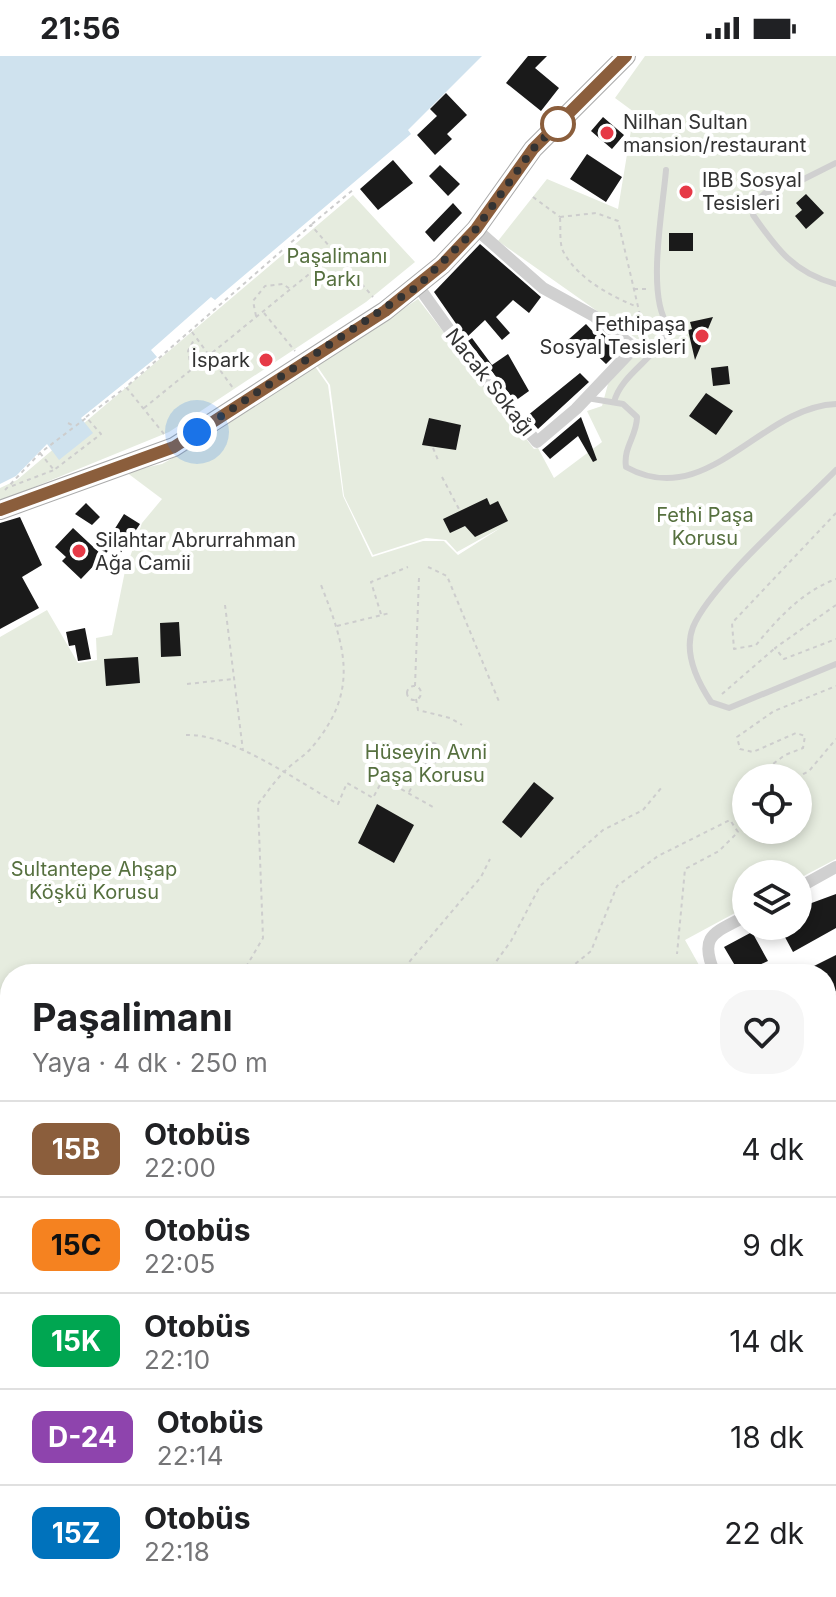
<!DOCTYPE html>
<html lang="tr">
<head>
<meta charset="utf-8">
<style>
  :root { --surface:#fff; --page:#f6f6f6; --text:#202124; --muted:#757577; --line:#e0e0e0 }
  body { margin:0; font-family:Inter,sans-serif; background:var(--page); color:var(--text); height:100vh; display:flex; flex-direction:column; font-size:30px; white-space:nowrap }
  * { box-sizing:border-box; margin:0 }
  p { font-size:26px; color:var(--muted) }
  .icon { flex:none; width:44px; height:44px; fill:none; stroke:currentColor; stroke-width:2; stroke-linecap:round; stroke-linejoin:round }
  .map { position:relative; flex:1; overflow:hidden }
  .drawer { position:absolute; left:0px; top:908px; width:836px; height:634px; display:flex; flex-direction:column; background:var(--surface); border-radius:32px 32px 0 0; box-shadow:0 4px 12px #0003 }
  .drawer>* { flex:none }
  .badge { padding:0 16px; border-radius:12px; font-size:28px; line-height:52px }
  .fabs { position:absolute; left:732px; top:708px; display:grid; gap:16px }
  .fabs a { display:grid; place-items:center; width:80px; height:80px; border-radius:50%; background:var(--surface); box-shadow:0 4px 12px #0003; font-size:40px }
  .you { position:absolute; width:40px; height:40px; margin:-20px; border:6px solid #fff; border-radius:50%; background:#1a73e8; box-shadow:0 0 0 12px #1a73e833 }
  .map>.badge { position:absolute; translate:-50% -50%; box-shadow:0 0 0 4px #fff }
  .round { display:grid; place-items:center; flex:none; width:84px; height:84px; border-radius:32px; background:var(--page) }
  .headline { display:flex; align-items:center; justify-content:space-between; height:136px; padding:0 32px }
  h1 { font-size:38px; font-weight:700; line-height:60px }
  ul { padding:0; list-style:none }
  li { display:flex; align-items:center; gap:24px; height:96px; padding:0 32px; border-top:2px solid var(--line) }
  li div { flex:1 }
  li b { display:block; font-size:30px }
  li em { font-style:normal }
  li .badge { min-width:88px; font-weight:700; text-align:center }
  .status { display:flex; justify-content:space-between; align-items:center; height:56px; padding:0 40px; background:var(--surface); direction:ltr }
  .status svg { height:22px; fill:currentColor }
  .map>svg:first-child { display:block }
  .green { fill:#e6ecdf; fill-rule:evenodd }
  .water { fill:#cfe2ee }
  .building { fill:#1a1a1a }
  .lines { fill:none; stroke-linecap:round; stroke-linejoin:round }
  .path { stroke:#cdcdcd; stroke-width:2; stroke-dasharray:4 4; stroke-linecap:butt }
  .lane { stroke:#d0d0d0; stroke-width:6 }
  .street { stroke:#d0d0d0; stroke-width:12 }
  .secondary { stroke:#bdbdbd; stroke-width:18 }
  .primary { stroke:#ababab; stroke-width:20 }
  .line-casing { stroke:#fff; stroke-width:18 }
  .line { stroke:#8b5e3c; stroke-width:12 }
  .walk { stroke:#333; stroke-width:8; stroke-dasharray:0 14.4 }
  .stop-dot { fill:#fff; stroke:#8b5e3c; stroke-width:4 }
  .poi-dot { fill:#e63946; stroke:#fff; stroke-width:3 }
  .labels { text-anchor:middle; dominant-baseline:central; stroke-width:8; stroke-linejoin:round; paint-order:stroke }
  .poi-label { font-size:20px; fill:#333; stroke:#fff; text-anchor:start }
  .park-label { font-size:20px; fill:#56703f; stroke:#fff }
  .street-label { font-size:20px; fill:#333; stroke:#fff }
</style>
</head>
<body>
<div class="status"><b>21:56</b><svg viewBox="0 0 49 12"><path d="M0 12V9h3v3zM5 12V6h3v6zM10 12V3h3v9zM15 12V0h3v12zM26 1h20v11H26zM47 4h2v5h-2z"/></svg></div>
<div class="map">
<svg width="836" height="1541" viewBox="0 0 836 1541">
  <rect width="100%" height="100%" fill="#fff"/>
  <path class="green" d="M 645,0 L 836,0 L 836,803 L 798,823 L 798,818 L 746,818 L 746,851 L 685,884 L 704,918 L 10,918 L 10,1083 L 0,1080 L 0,581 L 47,554 L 78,607 L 97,604 L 96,582 L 112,579 L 125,515 L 142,467 L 162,443 L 126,416 L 162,408 L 200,387 L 203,390 L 214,383 L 212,379 L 314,309 L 328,329 L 343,440 L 372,501 L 423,485 L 444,485 L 458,499 L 502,471 L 457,496 L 446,484 L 426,482 L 373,499 L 344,440 L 330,329 L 317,310 L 418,243 L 534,393 L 538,392 L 554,422 L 602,386 L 587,355 L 602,350 L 608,328 L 644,288 L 498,185 L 547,123 L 618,153 L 634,56 L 615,42 ZM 746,722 L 798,722 L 798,774 L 746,774 Z
    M 353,139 L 415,206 L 366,246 L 169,376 L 0,445 L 0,432 L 17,424 Z
    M 836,1366 L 836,1452 L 826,1454 L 826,1367 Z
    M 350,1532 L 598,1532 L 603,1541 L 332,1541 Z"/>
  <path class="water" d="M 0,0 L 482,0 L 408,74 L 411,78 L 215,244 L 211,241 L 151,294 L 157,301 L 81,362 L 93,377 L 59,404 L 47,388 L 16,420 L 0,428 Z"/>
  <path class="building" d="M 528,0 L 547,0 L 535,12 L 559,32 L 541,55 L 506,27 Z
    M 446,37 L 467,59 L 447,78 L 452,83 L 435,99 L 417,79 L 437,60 L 430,53 Z
    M 603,61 L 624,79 L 612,93 L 591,75 Z
    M 587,98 L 622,121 L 606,146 L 570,123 Z
    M 393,104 L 413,127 L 378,154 L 360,133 Z
    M 440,109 L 460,128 L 448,140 L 429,120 Z
    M 806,138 L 824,157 L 806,173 L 795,160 L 802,154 L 796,147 Z
    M 453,147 L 462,157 L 434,186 L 425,176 Z
    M 669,177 L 693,177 L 693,195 L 669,195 Z
    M 480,188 L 541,241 L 529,257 L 513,244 L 496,261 L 510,277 L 502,284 L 485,264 L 466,282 L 434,236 Z
    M 713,261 L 695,304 L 688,274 L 692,273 L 690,266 Z
    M 586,268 L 598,281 L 602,277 L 621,293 L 606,308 L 584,287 L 577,294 L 568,284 Z
    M 472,282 L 492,309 L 508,298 L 529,335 L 515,345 L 468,285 Z
    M 728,310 L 730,328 L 713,330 L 711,312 Z
    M 580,317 L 589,326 L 538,373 L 527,360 Z
    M 706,337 L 733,355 L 716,379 L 689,360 Z
    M 581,361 L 597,404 L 593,406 L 578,380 L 550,403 L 542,394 Z
    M 429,362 L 461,369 L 456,394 L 422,389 Z
    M 487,442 L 490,449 L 498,445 L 508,465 L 475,481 L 465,470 L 450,477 L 443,463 Z
    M 86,447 L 100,461 L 92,469 L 75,458 Z
    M 124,458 L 140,468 L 120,498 L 123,479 L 105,498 L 101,495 Z
    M 20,461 L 42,509 L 22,521 L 39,552 L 0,573 L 0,467 Z
    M 73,472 L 103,500 L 81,523 L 62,505 L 66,501 L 55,491 Z
    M 179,566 L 181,600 L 161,601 L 160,567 Z
    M 85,572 L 91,603 L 78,605 L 75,589 L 69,590 L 66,576 Z
    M 138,601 L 140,627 L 106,630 L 104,603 Z
    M 534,726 L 554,742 L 521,782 L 502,766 Z
    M 377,748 L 414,769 L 394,807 L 358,787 Z
    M 836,838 L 836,872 L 793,896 L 779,870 L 798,870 L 798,852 Z
    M 752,876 L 768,905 L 740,918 L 724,891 Z
    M 836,899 L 836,935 L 826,938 L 826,918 L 798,918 Z
    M 836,964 L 836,996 L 826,1000 L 826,968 Z
    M 826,1026 L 829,1026 L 836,1050 L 836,1111 L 826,1114 Z
    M 0,1110 L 10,1113 L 10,1145 L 0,1142 Z
    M 836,1139 L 836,1175 L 826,1178 L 826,1142 Z
    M 0,1229 L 10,1236 L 10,1346 L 0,1341 Z
    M 826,1321 L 836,1322 L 836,1359 L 826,1358 Z
    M 2,1372 L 10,1375 L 10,1398 L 0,1394 Z
    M 0,1431 L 10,1439 L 10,1472 L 0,1466 Z
    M 6,1492 L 10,1493 L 10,1541 L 0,1536 L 0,1500 Z"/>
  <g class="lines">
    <path class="path" d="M 533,141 L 560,161
      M 560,161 L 596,157 L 618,165 L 647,289
      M 560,162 C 561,172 559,186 563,195 C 577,222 609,239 635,250
      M 312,168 L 354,133
      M 634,233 L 648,233
      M 264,257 L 295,295
      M 256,260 L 253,245 L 265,230 L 283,228 L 290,233
      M 192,276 L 233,332
      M 191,312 L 188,295 L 195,282
      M 144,352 L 335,197
      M 68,367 L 74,370
      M 164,378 L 126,331 L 311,169 L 373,241
      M 433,392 L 438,404
      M 40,397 L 54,414 L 101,378 L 86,361 L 125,332
      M 442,421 L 460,455
      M 12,430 L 54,414
      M 5,434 L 40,397 L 86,362
      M 836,457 L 732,567 L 734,593 L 756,589 C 778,562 803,535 836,523
      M 428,511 L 447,520 L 500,648
      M 225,549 L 243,695
      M 836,549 L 775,592 L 784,603 L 836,583
      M 381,558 L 371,526 L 408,511
      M 337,570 L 390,557
      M 187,628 L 233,623
      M 415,630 L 419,522
      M407 637a7 7 0 1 1 14 0a7 7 0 1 1-14 0Z
      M 722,638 L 774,593
      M 416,643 L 418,654 L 450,662 L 462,669
      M 186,679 C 230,677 299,726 338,748 L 347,727 L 373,742 L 383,723 L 433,751
      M422 697a10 10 0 1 1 20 0a10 10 0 1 1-20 0Z
      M 754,722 L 785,699 L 803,692 L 805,680 L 796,677 L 753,696 L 740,693 L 737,681 L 774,655 L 836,630
      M 796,722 L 809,715 L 836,683
      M 409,736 L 426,707
      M 246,911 L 263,882 L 258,748 C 267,737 275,724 286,714 C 294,706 306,699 313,690 C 360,634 345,590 321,529
      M 399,918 L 481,821 L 490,803
      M 487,918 L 511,885 L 540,830 L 603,774 L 643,754 L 662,731
      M 563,918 L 591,895 L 617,830 L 658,800 L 730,764 L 738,776 L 719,795 L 685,813 L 677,898
      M 826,1225 L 830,1238"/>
    <path class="lane" d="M 836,107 L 798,126 L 765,137 L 758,144 L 753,159 C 777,193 794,217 836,228
      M 587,342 L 623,348 L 637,361 C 637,380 623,391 626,411 C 707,456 760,351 836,348
      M 614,346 C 622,315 663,300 668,269 C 646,240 663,152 666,114
      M 836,414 C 800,451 711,528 693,571 C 683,597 697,625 711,646 L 729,652 L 836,608"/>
    <path class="street" d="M 418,230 L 483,321 L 537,386 L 576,353 L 632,294 L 631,289 L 594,260 L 543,232 L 476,173
      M 798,832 L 836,811
      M 715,918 C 698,879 714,877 746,860
      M 826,948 L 836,944
      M 0,1088 L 10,1092
      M 826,1129 L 836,1125
      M 0,1475 L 10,1484
      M 826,1497 L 836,1497
      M 88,1532 L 101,1541
      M 607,1532 L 614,1541
      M 55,1541 L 67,1532
      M 776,1541 L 778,1532"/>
    <path class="secondary" d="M 0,1354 L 10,1359"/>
    <path class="primary" d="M 0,454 L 174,391 L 385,255 L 442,209 L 476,173 L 533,93 L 626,0
      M 826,1257 L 836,1254
      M 826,1272 L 836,1269
      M 275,1541 L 294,1532
      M 303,1541 L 321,1532"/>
  </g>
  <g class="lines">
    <g class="line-casing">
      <path id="line" d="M 0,454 L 174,391 L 385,255 L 442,209 L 476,173 L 533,93 L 626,0"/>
    </g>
    <use href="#line" class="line"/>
    <path class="walk" d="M 197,376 L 418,230 L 476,173 L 533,93 L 558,68"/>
  </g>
  <circle class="stop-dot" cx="558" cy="68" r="16"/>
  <g class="poi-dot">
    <circle cx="607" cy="77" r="8"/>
    <circle cx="686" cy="136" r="8"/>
    <circle cx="702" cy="280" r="8"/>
    <circle cx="266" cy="304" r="8"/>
    <circle cx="79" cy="495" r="8"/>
  </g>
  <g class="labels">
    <g class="poi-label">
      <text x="623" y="66">Nilhan Sultan<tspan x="623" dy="23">mansion/restaurant</tspan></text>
      <text x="702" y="124">IBB Sosyal<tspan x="702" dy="23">Tesisleri</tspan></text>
      <text x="686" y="268" text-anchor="end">Fethipaşa<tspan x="686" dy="23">Sosyal Tesisleri</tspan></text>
      <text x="250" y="304" text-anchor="end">İspark</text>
      <text x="95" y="484">Silahtar Abrurrahman<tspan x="95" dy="23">Ağa Camii</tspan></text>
    </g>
    <g class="park-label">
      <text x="337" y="200">Paşalimanı<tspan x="337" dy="23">Parkı</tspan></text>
      <text x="705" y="459">Fethi Paşa<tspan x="705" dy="23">Korusu</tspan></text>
      <text x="426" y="696">Hüseyin Avni<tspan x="426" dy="23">Paşa Korusu</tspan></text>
      <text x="94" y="813">Sultantepe Ahşap<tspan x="94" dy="23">Köşkü Korusu</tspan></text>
    </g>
    <g class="street-label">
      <text transform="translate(490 326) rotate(52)">Nacak Sokağı</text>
    </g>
  </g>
</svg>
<div class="fabs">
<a><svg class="icon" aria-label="locate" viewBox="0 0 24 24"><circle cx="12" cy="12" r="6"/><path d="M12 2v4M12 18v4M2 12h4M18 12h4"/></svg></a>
<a><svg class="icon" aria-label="layers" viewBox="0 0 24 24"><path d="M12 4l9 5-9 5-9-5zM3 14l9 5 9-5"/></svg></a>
</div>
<div class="you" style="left:197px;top:376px"></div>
<section class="drawer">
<div class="headline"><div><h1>Paşalimanı</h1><p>Yaya · 4 dk · 250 m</p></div><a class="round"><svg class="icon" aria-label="heart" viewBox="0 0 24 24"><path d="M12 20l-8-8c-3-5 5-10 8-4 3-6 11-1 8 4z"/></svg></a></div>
<ul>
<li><span class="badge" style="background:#8b5e3c;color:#fff">15B</span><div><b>Otobüs</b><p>22:00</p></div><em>4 dk</em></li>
<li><span class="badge" style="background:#f58220;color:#111">15C</span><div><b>Otobüs</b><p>22:05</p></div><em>9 dk</em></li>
<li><span class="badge" style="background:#00a651;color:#fff">15K</span><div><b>Otobüs</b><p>22:10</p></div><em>14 dk</em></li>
<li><span class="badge" style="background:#8e44ad;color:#fff">D-24</span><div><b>Otobüs</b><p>22:14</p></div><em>18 dk</em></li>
<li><span class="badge" style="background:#0072bc;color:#fff">15Z</span><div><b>Otobüs</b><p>22:18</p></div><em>22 dk</em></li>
</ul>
</section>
</div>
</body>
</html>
